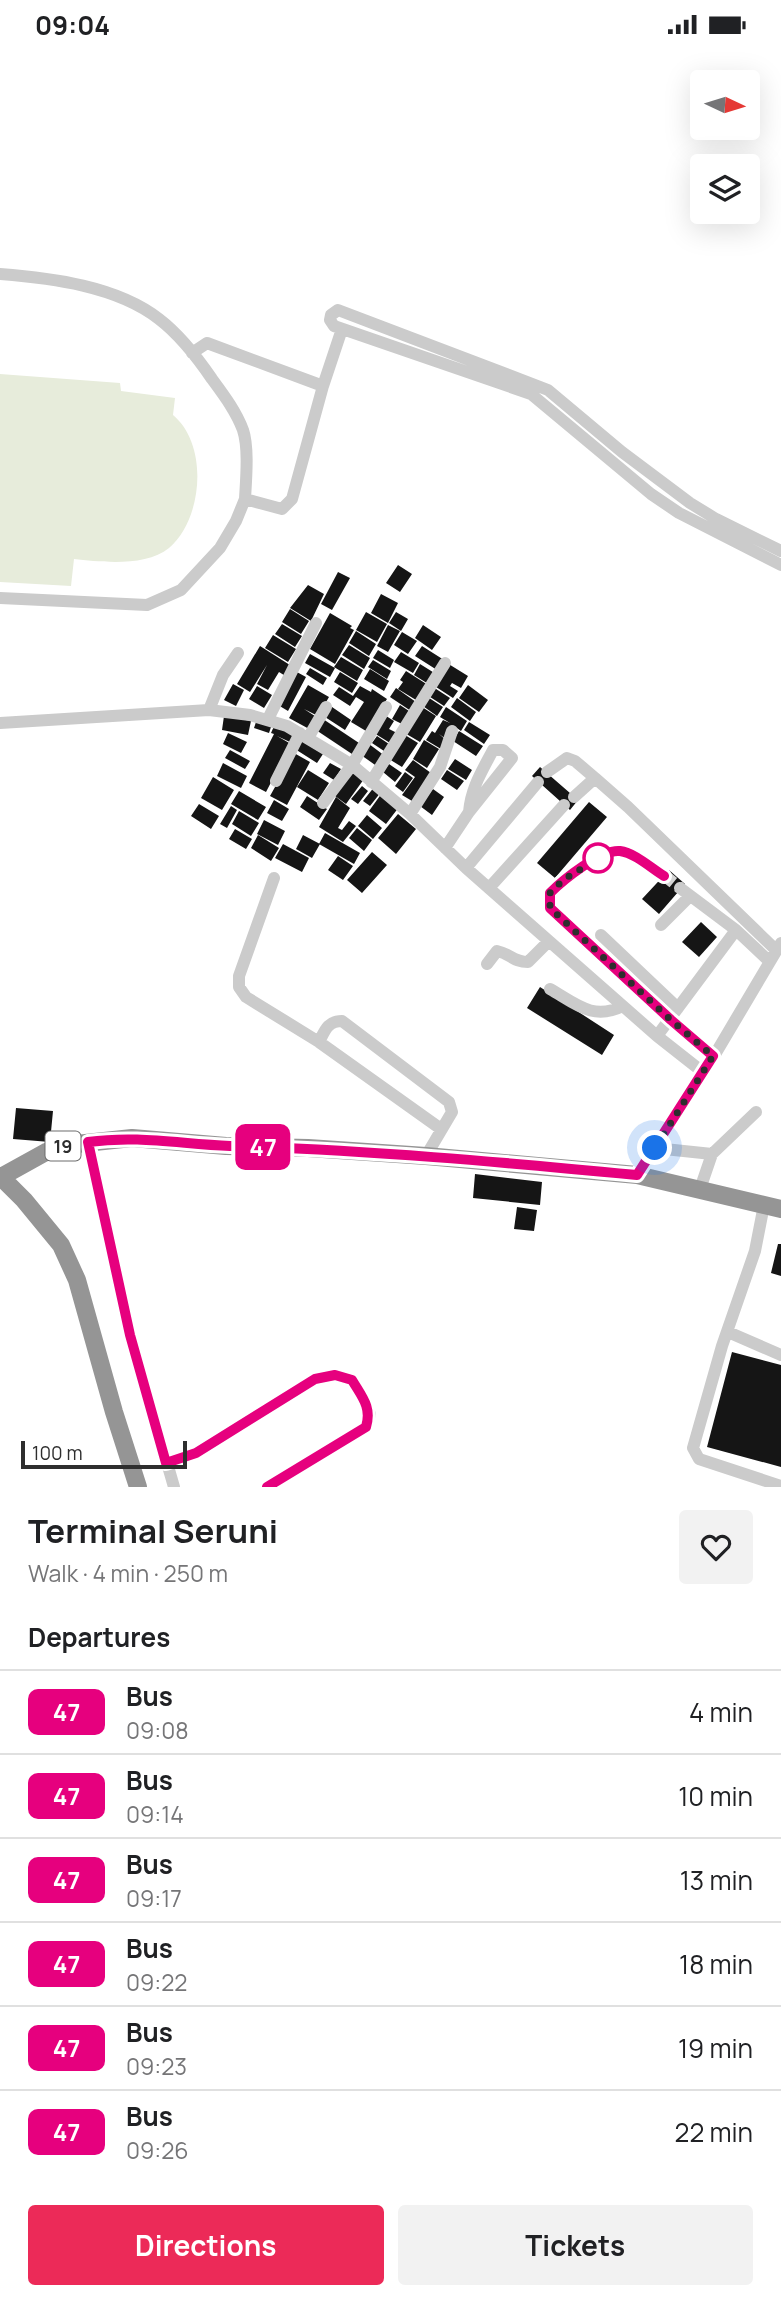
<!DOCTYPE html>
<html lang="en">
<head>
<meta charset="utf-8">
<style>
  :root { --surface:#fff; --page:#f2f2f2; --text:#202124; --muted:#757577; --line:#e0e0e0; --accent:#ec2a58 }
  body { margin:0; font-family:Manrope,sans-serif; background:var(--page); color:var(--text); height:100vh; display:flex; flex-direction:column; font-size:26px; white-space:nowrap }
  * { box-sizing:border-box; margin:0 }
  p { font-size:23px; color:var(--muted) }
  .icon { flex:none; width:38px; height:38px; fill:none; stroke:currentColor; stroke-width:2; stroke-linecap:round; stroke-linejoin:round }
  .map { position:relative; height:1438px; overflow:hidden }
  .panel { display:flex; flex-direction:column; background:var(--surface); flex:1 }
  .panel>* { flex:none }
  .badge { padding:0 14px; border-radius:10px; font-size:24px; line-height:46px }
  .needle { width:46px; rotate:94deg }
  .buttons { position:absolute; left:690px; top:21px; display:grid; gap:14px }
  .buttons a { display:grid; place-items:center; width:70px; height:70px; border-radius:7px; background:var(--surface); box-shadow:0 7px 28px #0002; font-size:35px }
  .scale { position:absolute; left:21px; bottom:18px; width:166px; box-sizing:border-box; padding-left:7px; border:4px solid #2e2e2e; border-top:0; font-size:19px; line-height:24px; white-space:nowrap; color:#2e2e2e; -webkit-text-stroke:5px #fff; paint-order:stroke }
  .you { position:absolute; width:35px; height:35px; margin:-18px; border:5px solid #fff; border-radius:50%; background:#1a73e8; box-shadow:0 0 0 10px #1a73e833 }
  .map>.badge { position:absolute; translate:-50% -50%; box-shadow:0 0 0 4px #fff }
  h2 { padding:0 28px; font-size:26px; line-height:63px }
  .round { display:grid; place-items:center; flex:none; width:74px; height:74px; border-radius:7px; background:var(--page) }
  .head { display:flex; align-items:center; justify-content:space-between; height:119px; padding:0 28px }
  h1 { font-size:33px; font-weight:700; line-height:52px }
  .primary-button { display:flex; gap:14px; margin-top:auto; padding:14px 28px }
  .primary-button a { flex:1; height:80px; border-radius:7px; background:var(--accent); color:#fff; font-size:28px; font-weight:700; line-height:80px; text-align:center }
  .primary-button a+a { background:var(--page); color:var(--text) }
  ul { padding:0; list-style:none }
  li { display:flex; align-items:center; gap:21px; height:84px; padding:0 28px; border-top:2px solid var(--line) }
  li div { flex:1 }
  li b { display:block; font-size:26px }
  li em { font-style:normal }
  li .badge { min-width:77px; font-weight:700; text-align:center }
  .status { display:flex; justify-content:space-between; align-items:center; height:49px; padding:0 35px; background:var(--surface); direction:ltr }
  .status svg { height:19px; fill:currentColor }
  .map>svg:first-child { display:block }
  .green { fill:#e7ecdb }
  .building { fill:#151515 }
  .lines { fill:none; stroke-linecap:round; stroke-linejoin:round }
  .minor-tunnel { stroke:#d5d5d5; stroke-width:12; stroke-dasharray:12 6; stroke-linecap:butt }
  .minor { stroke:#cbcbcb; stroke-width:12 }
  .highway { stroke:#959595; stroke-width:18 }
  .line-casing { stroke:#fff; stroke-width:16 }
  .line { stroke:#e6007e; stroke-width:10 }
  .walk { stroke:#2e2e2e; stroke-width:7; stroke-dasharray:0 12.6 }
  .stop-dot { fill:#fff; stroke:#e6007e; stroke-width:3.5 }
  .labels { text-anchor:middle; dominant-baseline:central; stroke-width:7; stroke-linejoin:round; paint-order:stroke }
  .shield { fill:#fff; stroke:#6d6d6d; stroke-width:2 }
  .shield-label { font-size:18px; font-weight:bold; fill:#2e2e2e }
</style>
</head>
<body>
<div class="status"><b>09:04</b><svg viewBox="0 0 49 12"><path d="M0 12V9h3v3zM5 12V6h3v6zM10 12V3h3v9zM15 12V0h3v12zM26 1h20v11H26zM47 4h2v5h-2z"/></svg></div>
<div class="map">
<svg width="781" height="1438" viewBox="0 0 781 1438">
  <rect width="100%" height="100%" fill="#fff"/>
  <path class="green" d="M 0,325 L 120,334 L 121,342 L 175,349 L 173,366 C 209,396 203,470 169,499 C 146,518 101,513 74,510 L 71,537 L 0,533 Z"/>
  <path class="building" d="M 398,516 L 412,525 L 400,543 L 386,534 Z
    M 338,523 L 350,529 L 332,561 L 321,555 Z
    M 308,536 L 324,545 L 311,572 L 290,559 Z
    M 381,545 L 398,554 L 388,574 L 371,564 Z
    M 290,560 L 309,572 L 301,585 L 282,573 Z
    M 366,563 L 387,575 L 377,593 L 356,581 Z
    M 396,563 L 408,570 L 401,582 L 389,574 Z
    M 330,564 L 352,577 L 350,579 L 354,581 L 335,615 L 310,600 Z
    M 282,575 L 302,587 L 295,598 L 275,585 Z
    M 388,576 L 400,582 L 388,603 L 377,597 Z
    M 423,576 L 441,588 L 432,601 L 415,589 Z
    M 356,582 L 376,595 L 369,607 L 349,594 Z
    M 402,583 L 417,592 L 408,605 L 394,596 Z
    M 273,586 L 296,600 L 288,613 L 265,599 Z
    M 349,596 L 370,609 L 364,620 L 342,606 Z
    M 260,597 L 293,618 L 287,628 L 279,623 L 268,641 L 257,635 L 267,616 L 250,643 L 237,635 Z
    M 422,597 L 444,611 L 437,621 L 415,607 Z
    M 378,601 L 394,611 L 390,619 L 373,609 Z
    M 401,603 L 419,614 L 413,624 L 394,613 Z
    M 310,605 L 335,619 L 330,628 L 305,614 Z
    M 341,608 L 363,621 L 357,632 L 334,618 Z
    M 373,611 L 391,622 L 387,630 L 368,618 Z
    M 447,614 L 468,627 L 461,639 L 452,634 L 450,637 L 458,642 L 453,649 L 433,636 Z
    M 420,615 L 436,625 L 430,636 L 414,626 Z
    M 310,619 L 327,629 L 323,636 L 306,625 Z
    M 370,620 L 389,632 L 384,642 L 364,630 Z
    M 295,622 L 306,628 L 288,662 L 278,656 Z
    M 406,622 L 428,636 L 416,651 L 398,640 L 403,633 L 400,631 Z
    M 340,623 L 358,634 L 352,644 L 334,633 Z
    M 233,635 L 244,641 L 236,657 L 224,651 Z
    M 308,636 L 329,648 L 318,667 L 304,660 L 318,669 L 311,681 L 289,669 Z
    M 468,636 L 488,651 L 479,663 L 459,649 Z
    M 257,637 L 272,646 L 264,659 L 249,650 Z
    M 360,637 L 371,643 L 372,640 L 387,650 L 366,682 L 351,673 L 364,653 L 356,648 L 350,657 L 333,646 L 339,638 L 353,647 Z
    M 433,638 L 450,649 L 444,657 L 427,646 Z
    M 396,639 L 416,653 L 411,662 L 390,648 Z
    M 426,647 L 443,658 L 437,667 L 420,655 Z
    M 457,649 L 476,663 L 470,672 L 451,658 Z
    M 400,656 L 409,662 L 402,675 L 392,670 Z
    M 419,656 L 436,667 L 420,693 L 403,683 Z
    M 332,658 L 351,671 L 345,681 L 325,668 Z
    M 446,658 L 467,672 L 461,682 L 454,677 L 446,690 L 439,685 L 446,691 L 441,700 L 426,691 L 432,682 L 435,684 L 443,671 L 450,674 L 440,668 Z
    M 383,665 L 394,672 L 389,680 L 397,684 L 390,694 L 374,684 Z
    M 224,667 L 251,672 L 248,686 L 222,681 Z
    M 257,670 L 272,675 L 269,684 L 254,679 Z
    M 323,670 L 362,696 L 355,707 L 316,681 Z
    M 469,673 L 490,686 L 484,695 L 464,681 Z
    M 275,675 L 297,685 L 292,694 L 277,687 L 291,695 L 266,743 L 249,734 L 274,685 L 271,684 Z
    M 459,682 L 483,697 L 476,707 L 453,692 Z
    M 228,684 L 247,693 L 241,704 L 223,695 Z
    M 405,686 L 418,694 L 402,718 L 389,710 Z
    M 377,687 L 392,697 L 387,704 L 372,694 Z
    M 300,691 L 323,705 L 317,714 L 295,700 Z
    M 424,691 L 439,700 L 427,719 L 413,710 Z
    M 369,695 L 385,707 L 378,718 L 361,706 Z
    M 230,701 L 250,712 L 245,720 L 225,709 Z
    M 294,704 L 310,713 L 287,756 L 270,747 Z
    M 455,710 L 472,721 L 466,731 L 448,720 Z
    M 413,711 L 431,724 L 412,752 L 402,746 L 415,728 L 405,721 Z
    M 223,714 L 247,727 L 241,739 L 217,727 Z
    M 330,714 L 341,720 L 334,731 L 323,724 Z
    M 389,715 L 402,724 L 395,733 L 383,723 Z
    M 540,718 L 578,751 L 570,761 L 532,727 Z
    M 308,721 L 329,734 L 318,751 L 297,738 Z
    M 447,721 L 464,732 L 457,741 L 441,730 Z
    M 352,722 L 364,730 L 346,755 L 335,747 Z
    M 405,723 L 413,729 L 403,743 L 395,737 Z
    M 213,728 L 234,741 L 222,761 L 201,749 Z
    M 362,737 L 368,742 L 358,755 L 351,750 Z
    M 375,737 L 381,743 L 370,757 L 363,752 Z
    M 433,740 L 444,748 L 432,766 L 420,757 Z
    M 239,742 L 266,758 L 258,771 L 231,755 Z
    M 382,744 L 399,758 L 386,775 L 369,762 Z
    M 307,747 L 327,760 L 319,771 L 300,758 Z
    M 336,748 L 350,759 L 338,779 L 342,781 L 349,772 L 356,777 L 343,793 L 319,778 Z
    M 274,751 L 289,760 L 282,772 L 267,764 Z
    M 589,753 L 607,768 L 555,829 L 537,814 Z
    M 199,755 L 219,767 L 211,780 L 191,767 Z
    M 231,757 L 237,761 L 227,779 L 220,775 Z
    M 239,762 L 259,774 L 251,787 L 232,775 Z
    M 398,765 L 416,780 L 396,805 L 378,789 Z
    M 367,766 L 382,779 L 373,790 L 358,777 Z
    M 264,771 L 285,782 L 278,796 L 257,785 Z
    M 357,779 L 372,791 L 364,802 L 349,789 Z
    M 235,780 L 252,790 L 246,800 L 229,790 Z
    M 325,784 L 360,804 L 354,815 L 319,795 Z
    M 258,786 L 279,799 L 271,812 L 251,799 Z
    M 303,786 L 320,795 L 312,809 L 296,800 Z
    M 283,795 L 309,809 L 302,823 L 275,809 Z
    M 372,803 L 387,816 L 362,844 L 347,831 Z
    M 338,807 L 353,817 L 343,831 L 328,821 Z
    M 669,821 L 685,835 L 659,865 L 642,850 Z
    M 701,873 L 717,888 L 699,908 L 682,893 Z
    M 540,938 L 614,986 L 602,1006 L 527,959 Z
    M 16,1059 L 53,1062 L 50,1093 L 13,1090 Z
    M 475,1125 L 542,1133 L 540,1156 L 473,1149 Z
    M 517,1158 L 537,1161 L 534,1182 L 514,1180 Z
    M 778,1195 L 781,1195 L 781,1227 L 771,1224 Z
    M 732,1303 L 781,1316 L 781,1418 L 707,1398 Z"/>
  <g class="lines">
    <path class="minor-tunnel" d="M 664,826 L 680,839"/>
    <path class="minor" d="M 0,225 C 51,229 117,237 159,270 C 180,286 197,308 212,330 C 223,345 236,362 243,381 C 249,399 246,431 245,450
      M 192,304 L 207,294 L 323,337
      M 781,502 L 716,470 L 690,454 L 622,403 L 548,341 L 338,261 L 331,266 L 330,271 L 334,277 L 531,345 L 651,445 L 679,464 L 781,516
      M 0,549 L 147,556 L 181,541 L 220,499 L 236,472 L 245,450 L 282,460 L 292,450 L 323,337 L 342,280
      M 209,661 L 223,626 L 238,604
      M 268,670 L 316,574
      M 0,674 L 209,661 L 250,666 L 287,677 L 352,716 L 410,765 L 466,819 L 657,987 L 704,1024
      M 308,689 L 326,658
      M 547,723 L 567,709 L 575,712 L 595,729
      M 276,732 L 300,684
      M 371,733 L 445,614
      M 574,748 L 595,729 L 628,758 L 776,901
      M 323,754 L 352,716 L 386,658
      M 410,765 L 440,718 L 452,682
      M 445,799 L 469,763 L 512,709 L 503,701 L 493,701 C 482,722 471,739 469,763
      M 466,819 L 538,733
      M 664,826 C 651,819 635,804 620,802 C 601,800 563,831 550,844 L 550,859 L 671,971 L 713,1007
      M 274,829 L 239,927 L 239,938 L 246,948 L 319,993
      M 489,839 L 564,756
      M 680,839 L 736,881 L 769,912
      M 661,876 L 690,847
      M 601,886 L 678,959
      M 487,915 L 497,902 C 511,905 513,913 528,913 L 549,892
      M 550,940 C 576,955 593,972 623,957
      M 657,987 L 736,881
      M 88,1092 L 130,1286 L 174,1438
      M 655,1099 L 712,1105
      M 426,1107 L 452,1063 L 449,1053 L 342,972 C 328,972 325,981 319,993 L 441,1080
      M 637,1126 L 704,1024 L 781,894
      M 700,1140 L 712,1105 L 756,1063
      M 764,1156 L 755,1202 L 722,1297 L 693,1399 L 699,1410 L 781,1437
      M 728,1283 L 781,1306
      M 166,1414 L 196,1404 L 315,1330 L 335,1326 L 352,1331 L 370,1365 L 366,1378 L 267,1438"/>
    <path class="highway" d="M 0,1127 L 24,1151 L 61,1196 L 77,1231 L 114,1363 L 138,1438
      M 1,1128 L 46,1103 L 67,1096 L 132,1089 L 226,1097 L 308,1099 L 426,1107 L 637,1126 L 781,1160"/>
  </g>
  <g class="lines">
    <g class="line-casing">
      <path id="line" d="M 267,1438 L 366,1378 C 372,1358 362,1348 352,1331 L 335,1326 L 315,1330 L 196,1404 L 166,1414 L 130,1286 L 88,1093 C 138,1086 180,1095 230,1097 C 366,1101 501,1113 637,1126 L 713,1007 L 671,971 L 550,859 L 550,844 C 563,831 601,800 620,802 C 635,804 651,819 664,827"/>
    </g>
    <use href="#line" class="line"/>
    <path class="walk" d="M 598,809 L 605,805 L 563,831 L 550,844 L 550,859 L 671,971 L 713,1007 L 655,1099"/>
  </g>
  <circle class="stop-dot" cx="598" cy="809" r="14"/>
  <g class="labels">
    <rect class="shield" x="45.5" y="1082.5" width="35" height="29" rx="5"/>
    <g class="shield-label">
      <text x="63" y="1097">19</text>
    </g>
  </g>
</svg>
<div class="buttons">
<a><svg class="needle" viewBox="-14 -14 28 28"><path d="M0-13l5 13h-10z" fill="#e53935"/><path d="M0 13l5-13h-10z" fill="#757577"/></svg></a>
<a><svg class="icon" aria-label="layers" viewBox="0 0 24 24"><path d="M12 4l9 5-9 5-9-5zM3 14l9 5 9-5"/></svg></a>
</div>
<div class="scale">100 m</div>
<div class="you" style="left:655px;top:1099px"></div>
<b class="badge" style="left:263px;top:1098px;background:#e6007e;color:#fff">47</b>
</div>
<section class="panel">
<div class="head"><div><h1>Terminal Seruni</h1><p>Walk · 4 min · 250 m</p></div><a class="round"><svg class="icon" aria-label="heart" viewBox="0 0 24 24"><path d="M12 20l-8-8c-3-5 5-10 8-4 3-6 11-1 8 4z"/></svg></a></div>
<h2>Departures</h2>
<ul>
<li><span class="badge" style="background:#e6007e;color:#fff">47</span><div><b>Bus</b><p>09:08</p></div><em>4 min</em></li>
<li><span class="badge" style="background:#e6007e;color:#fff">47</span><div><b>Bus</b><p>09:14</p></div><em>10 min</em></li>
<li><span class="badge" style="background:#e6007e;color:#fff">47</span><div><b>Bus</b><p>09:17</p></div><em>13 min</em></li>
<li><span class="badge" style="background:#e6007e;color:#fff">47</span><div><b>Bus</b><p>09:22</p></div><em>18 min</em></li>
<li><span class="badge" style="background:#e6007e;color:#fff">47</span><div><b>Bus</b><p>09:23</p></div><em>19 min</em></li>
<li><span class="badge" style="background:#e6007e;color:#fff">47</span><div><b>Bus</b><p>09:26</p></div><em>22 min</em></li>
</ul>
<div class="primary-button"><a>Directions</a><a>Tickets</a></div>
</section>
</body>
</html>
